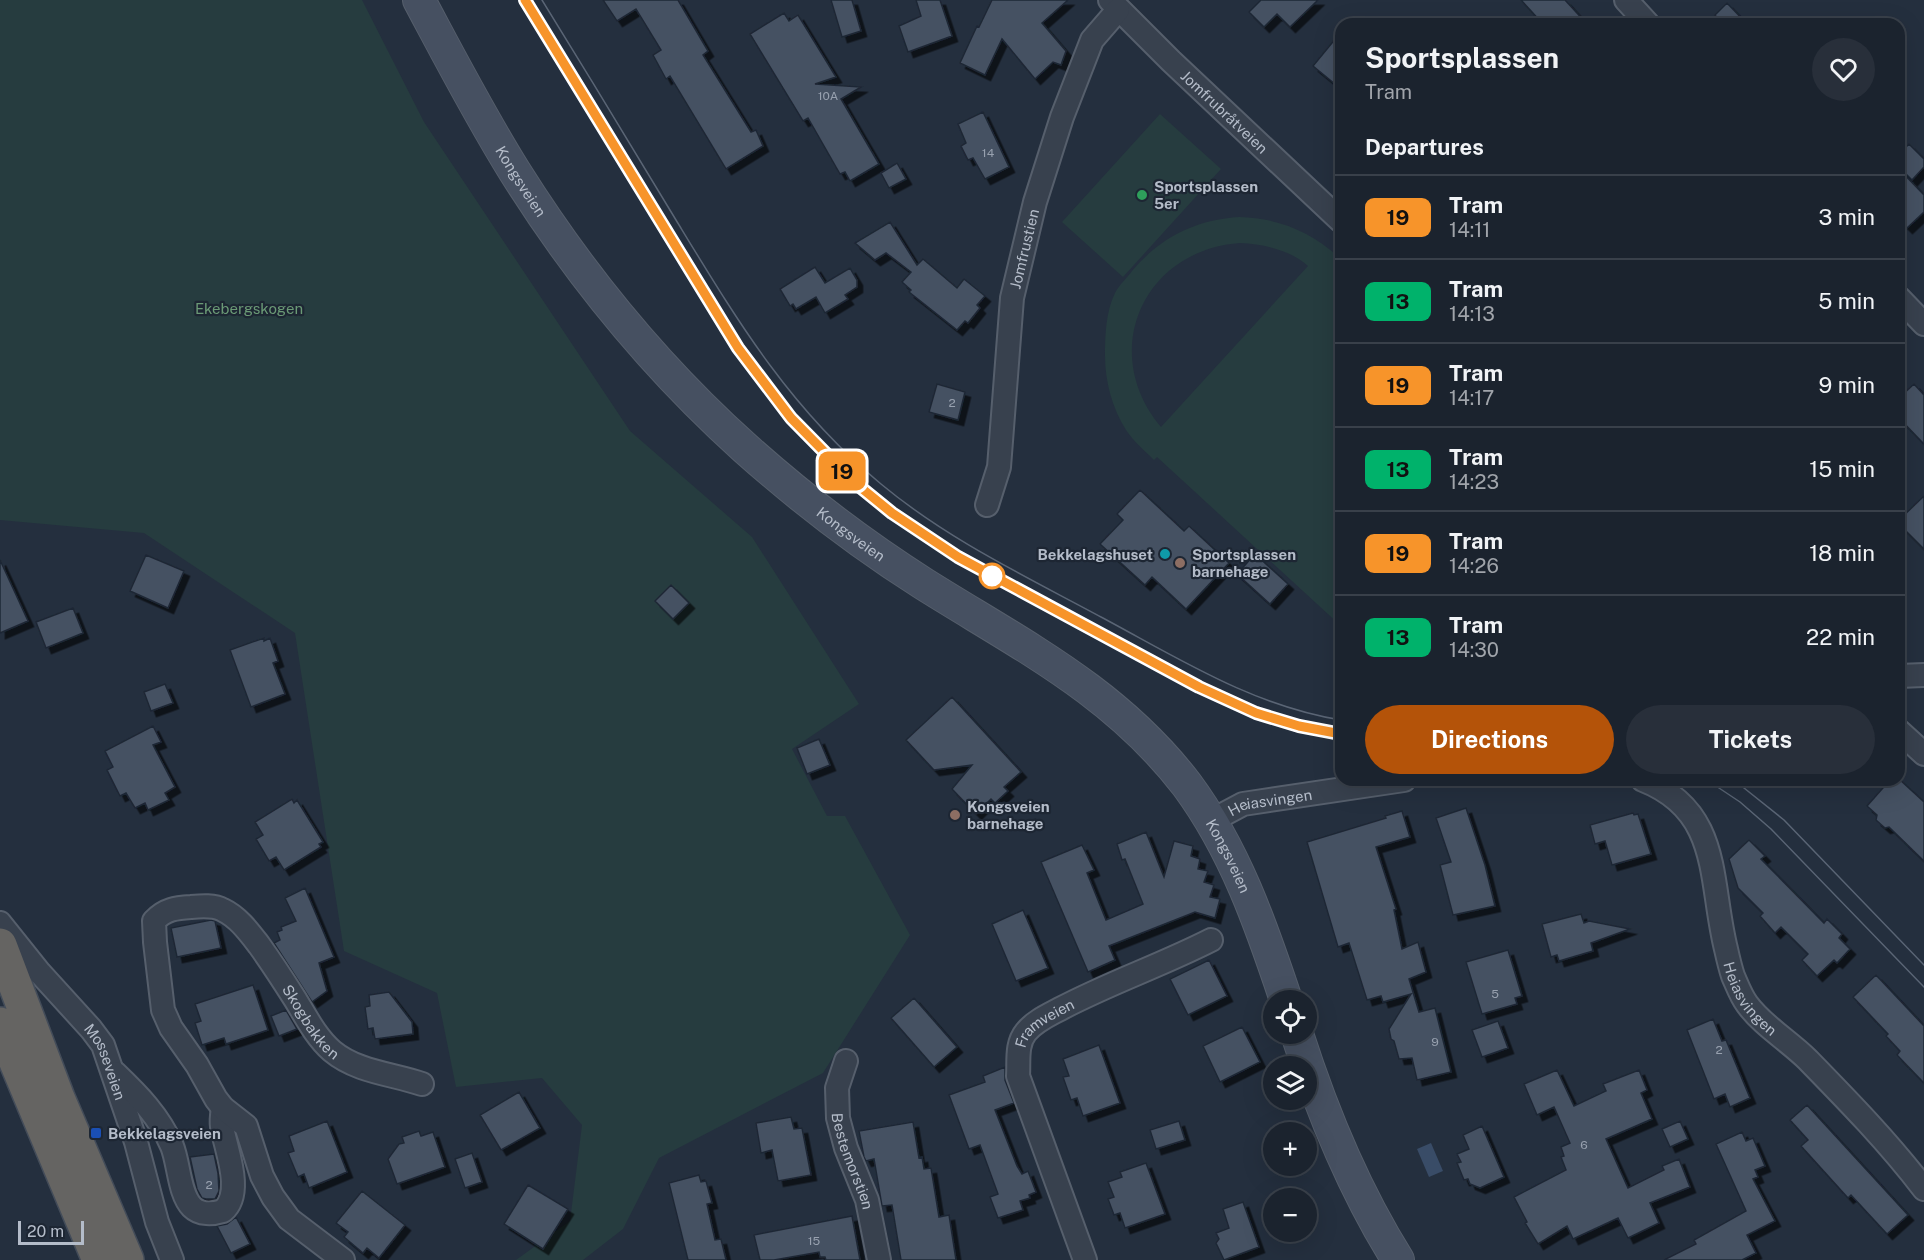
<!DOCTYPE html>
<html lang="en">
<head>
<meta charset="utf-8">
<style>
  :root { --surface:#1b232e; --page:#282f3a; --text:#f1f3f6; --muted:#a0a4aa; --line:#39404a; --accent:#b45309 }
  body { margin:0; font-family:"Public Sans",sans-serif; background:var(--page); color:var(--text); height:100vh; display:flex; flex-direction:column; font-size:22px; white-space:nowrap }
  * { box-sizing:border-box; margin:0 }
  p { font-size:20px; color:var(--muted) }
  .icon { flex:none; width:33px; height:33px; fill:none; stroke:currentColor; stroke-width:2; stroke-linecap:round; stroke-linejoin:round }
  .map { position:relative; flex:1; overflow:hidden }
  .sheet { position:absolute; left:1335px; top:18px; width:570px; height:768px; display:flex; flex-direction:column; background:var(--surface); border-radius:18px; box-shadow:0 6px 24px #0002,0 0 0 2px var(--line) }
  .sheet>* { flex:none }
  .badge { padding:0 12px; border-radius:9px; font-size:21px; line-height:39px }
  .tools { position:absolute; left:1263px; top:990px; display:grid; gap:12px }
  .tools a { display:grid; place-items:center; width:54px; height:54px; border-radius:50%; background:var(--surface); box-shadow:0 6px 24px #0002,0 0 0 2px var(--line); font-size:30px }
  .scale { position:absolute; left:18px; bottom:15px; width:66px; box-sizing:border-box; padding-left:6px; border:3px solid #b4bcc9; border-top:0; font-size:16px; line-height:21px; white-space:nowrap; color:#b4bcc9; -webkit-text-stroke:4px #1d2633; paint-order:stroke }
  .map>.badge { position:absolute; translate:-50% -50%; box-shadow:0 0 0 3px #fff }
  h2 { padding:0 30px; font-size:22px; line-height:54px }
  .round { display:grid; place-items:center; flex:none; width:63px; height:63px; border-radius:32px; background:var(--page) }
  .overview { display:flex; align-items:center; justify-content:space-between; height:102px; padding:0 30px }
  h1 { font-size:28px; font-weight:700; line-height:45px }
  .action { display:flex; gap:12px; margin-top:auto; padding:12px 30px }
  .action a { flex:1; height:69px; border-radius:36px; background:var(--accent); color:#fff; font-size:24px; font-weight:700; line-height:69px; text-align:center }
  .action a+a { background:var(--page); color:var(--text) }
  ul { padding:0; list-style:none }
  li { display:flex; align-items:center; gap:18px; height:84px; padding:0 30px; border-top:2px solid var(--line) }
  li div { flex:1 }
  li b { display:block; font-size:22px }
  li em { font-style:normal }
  li .badge { min-width:66px; font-weight:700; text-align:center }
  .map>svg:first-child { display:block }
  .green { fill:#263c3f; fill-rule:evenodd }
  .water { fill:#394c67 }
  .building { fill:#455162; stroke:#1f2835; stroke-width:1.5; filter:url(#shadow) }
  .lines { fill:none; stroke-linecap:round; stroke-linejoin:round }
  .minor-casing { stroke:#565f6c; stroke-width:26 }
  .secondary-casing { stroke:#565f6c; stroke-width:34 }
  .trunk-casing { stroke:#434c59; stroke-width:36 }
  .minor { stroke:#38414e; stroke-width:22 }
  .secondary { stroke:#465061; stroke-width:32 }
  .trunk { stroke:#656462; stroke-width:33 }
  .tram { stroke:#5a6575; stroke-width:1.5 }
  .line-casing { stroke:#fff; stroke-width:14 }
  .line { stroke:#f7942a; stroke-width:9 }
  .leisure-dot { fill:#2e9e5b; stroke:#1d2633; stroke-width:2 }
  .culture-dot { fill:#0f9aa8; stroke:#1d2633; stroke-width:2 }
  .education-dot { fill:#8d6e63; stroke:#1d2633; stroke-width:2 }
  .stop-dot { fill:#fff; stroke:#f7942a; stroke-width:3 }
  .transit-dot { fill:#1a4fb4; stroke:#1d2633; stroke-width:2 }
  .labels { text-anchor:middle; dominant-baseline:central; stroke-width:4.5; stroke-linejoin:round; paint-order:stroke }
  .number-label { font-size:12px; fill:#98a1af }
  .street-label { font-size:15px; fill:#b4bcc9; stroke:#1d2633 }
  .poi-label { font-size:15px; font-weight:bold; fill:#b4bcc9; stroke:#1d2633; text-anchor:start }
  .park-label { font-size:15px; fill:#6b9a76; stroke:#1d2633 }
</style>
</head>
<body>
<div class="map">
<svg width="1924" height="1260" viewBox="0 0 1924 1260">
  <defs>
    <filter id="shadow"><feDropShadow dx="5.5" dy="5.5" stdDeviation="0" flood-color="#0009"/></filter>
  </defs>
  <rect width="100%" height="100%" fill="#242f3e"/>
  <path class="green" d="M 0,0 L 362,0 L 424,122 L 630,431 L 752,537 L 859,704 L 792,749 L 827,816 L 845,816 L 910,935 L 823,1073 L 659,1158 L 623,1229 L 583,1260 L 516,1260 L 570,1221 L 582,1125 L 542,1078 L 456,1087 L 437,993 L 344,951 L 295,633 L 144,533 L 0,520 Z
    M 1160,114 L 1221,169 L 1123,277 L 1062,222 Z
    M 1239,217 C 1279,218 1312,232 1341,259 L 1341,626 L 1157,457 L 1154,460 C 1145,451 1133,441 1126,430 C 1112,408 1105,381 1105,356 C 1105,335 1106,311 1115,293 C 1119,285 1127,278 1132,271 C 1161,237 1195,220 1239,217 ZM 1240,243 C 1264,244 1290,250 1308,266 L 1161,427 C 1098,352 1143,250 1240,243 Z"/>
  <path class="water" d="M 1431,1143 L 1443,1171 L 1429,1177 L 1417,1149 Z"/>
  <path class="building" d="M 603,0 L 678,0 L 708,51 L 703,55 L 751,132 L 756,130 L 763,146 L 726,169 L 670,76 L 666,79 L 653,55 L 661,50 L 636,9 L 617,21 Z
    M 831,0 L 852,0 L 861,31 L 842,37 Z
    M 916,0 L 940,0 L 952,36 L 908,52 L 899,26 L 921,16 Z
    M 992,0 L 1068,0 L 1042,23 L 1066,51 L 1061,65 L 1053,62 L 1035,79 L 1002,39 L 985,75 L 960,63 L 977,26 L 979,27 Z
    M 1261,0 L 1318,0 L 1290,27 L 1277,14 L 1264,27 L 1249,12 Z
    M 1521,0 L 1565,0 L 1587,24 L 1543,24 Z
    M 1727,3 L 1747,24 L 1723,24 L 1715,15 Z
    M 784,13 L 789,21 L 798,15 L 836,77 L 815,84 L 861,87 L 841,99 L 879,164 L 850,181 L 845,172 L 840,174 L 808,118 L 803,121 L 750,34 Z
    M 1341,32 L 1341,89 L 1313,66 Z
    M 983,112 L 1009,167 L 985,179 L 973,158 L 968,160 L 961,146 L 966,143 L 958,124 Z
    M 1909,144 L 1924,159 L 1924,167 L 1912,180 L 1899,167 L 1899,154 Z
    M 897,163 L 906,179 L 889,188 L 881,173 Z
    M 1899,169 L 1924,195 L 1924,212 L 1907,228 L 1899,220 Z
    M 890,222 L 917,265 L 923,259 L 957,288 L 964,279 L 985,296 L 977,305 L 980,308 L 968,323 L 965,321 L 957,330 L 909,292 L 911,290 L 902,282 L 911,272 L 886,253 L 875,260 L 855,243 Z
    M 815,267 L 825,283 L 850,268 L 857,280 L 857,287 L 845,295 L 848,299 L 825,313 L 816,297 L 796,309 L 793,304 L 790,306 L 780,289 Z
    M 937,384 L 965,392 L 958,420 L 929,412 Z
    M 1914,384 L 1924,395 L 1924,444 L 1899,418 L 1899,398 Z
    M 1140,490 L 1184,531 L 1189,526 L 1229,563 L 1186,609 L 1152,577 L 1145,585 L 1100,544 L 1123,520 L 1117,514 Z
    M 1924,496 L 1924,549 L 1899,524 L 1899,520 Z
    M 1255,554 L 1288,584 L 1270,604 L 1237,574 Z
    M 146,555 L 184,571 L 168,608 L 130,591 Z
    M 0,560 L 28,621 L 0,633 Z
    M 671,585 L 689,603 L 673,619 L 655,601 Z
    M 73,608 L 83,633 L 46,648 L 36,622 Z
    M 264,638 L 264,641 L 270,638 L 278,661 L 273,663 L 285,694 L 251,707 L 230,650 Z
    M 165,684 L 173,703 L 151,711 L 144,692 Z
    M 952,697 L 1021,772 L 1004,787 L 1008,791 L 995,803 L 991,799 L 976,814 L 952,789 L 972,765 L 934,770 L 906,740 Z
    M 153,726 L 161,742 L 153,745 L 175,787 L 165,793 L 169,800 L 148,810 L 145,803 L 135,808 L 126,793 L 120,796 L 107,770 L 113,767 L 105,751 Z
    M 819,739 L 830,765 L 807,774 L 797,748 Z
    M 1899,779 L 1924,802 L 1924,861 L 1889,827 L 1885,828 L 1876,820 L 1877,815 L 1867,806 L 1890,780 Z
    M 292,799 L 294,803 L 297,800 L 323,842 L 319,844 L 321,847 L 284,870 L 276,857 L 269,861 L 256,839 L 263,835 L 255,822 Z
    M 1466,808 L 1485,865 L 1495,906 L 1453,915 L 1440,865 L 1451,862 L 1436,818 Z
    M 1402,811 L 1410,837 L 1376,847 L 1396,909 L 1394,910 L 1402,949 L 1418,942 L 1426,972 L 1409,979 L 1419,1012 L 1435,1008 L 1451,1072 L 1417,1080 L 1412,1058 L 1399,1059 L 1394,1041 L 1391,1039 L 1389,1029 L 1411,994 L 1383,1002 L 1381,996 L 1367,1000 L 1349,943 L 1338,947 L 1307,842 L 1386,818 L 1385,816 Z
    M 1633,813 L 1634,815 L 1638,814 L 1651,854 L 1612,865 L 1605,841 L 1595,844 L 1590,825 Z
    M 1146,832 L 1164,877 L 1174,841 L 1193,846 L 1191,856 L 1200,859 L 1198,869 L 1208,871 L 1204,882 L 1214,885 L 1210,897 L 1220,899 L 1215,918 L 1195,912 L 1109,946 L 1115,960 L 1088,972 L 1041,862 L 1082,845 L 1094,870 L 1087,873 L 1106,920 L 1143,904 L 1125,859 L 1122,860 L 1117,844 Z
    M 1749,840 L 1765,856 L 1761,859 L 1824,923 L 1827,919 L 1842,934 L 1839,938 L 1850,949 L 1837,963 L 1834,960 L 1817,976 L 1802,960 L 1808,954 L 1781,927 L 1775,933 L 1760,916 L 1763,913 L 1738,888 L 1729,859 Z
    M 305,888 L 334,957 L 319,963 L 327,991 L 312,1002 L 274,943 L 280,940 L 277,932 L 282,930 L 281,927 L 296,921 L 285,898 Z
    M 1023,910 L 1048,968 L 1016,981 L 992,924 Z
    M 1581,914 L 1584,923 L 1589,921 L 1630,929 L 1591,943 L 1593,951 L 1559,961 L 1557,955 L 1551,957 L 1542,924 Z
    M 211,920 L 215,921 L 221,948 L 177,957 L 171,928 Z
    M 1508,950 L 1522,996 L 1515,998 L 1517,1004 L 1482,1014 L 1466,962 Z
    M 1209,960 L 1227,996 L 1188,1015 L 1170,979 Z
    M 1876,975 L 1924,1026 L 1924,1083 L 1897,1055 L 1900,1051 L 1886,1036 L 1888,1034 L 1853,997 Z
    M 253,985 L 268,1030 L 226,1044 L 224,1038 L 202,1045 L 195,1023 L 201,1021 L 195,1004 Z
    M 389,992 L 412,1022 L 413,1034 L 375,1039 L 373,1028 L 368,1029 L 365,1007 L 370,1006 L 369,995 Z
    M 914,998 L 957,1047 L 934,1067 L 891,1018 Z
    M 286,1010 L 297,1029 L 279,1036 L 271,1016 Z
    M 1713,1019 L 1722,1041 L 1726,1040 L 1750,1098 L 1730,1107 L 1725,1094 L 1714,1099 L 1687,1030 Z
    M 1498,1021 L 1508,1048 L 1482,1057 L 1472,1030 Z
    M 1242,1027 L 1260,1062 L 1220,1082 L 1203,1046 Z
    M 1099,1045 L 1120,1103 L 1083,1116 L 1077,1098 L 1071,1100 L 1063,1077 L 1069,1076 L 1063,1059 Z
    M 1005,1067 L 1005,1080 L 1014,1103 L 995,1110 L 1017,1166 L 1022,1174 L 1028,1171 L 1036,1192 L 1029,1195 L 1030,1198 L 1020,1201 L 1023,1210 L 998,1218 L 990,1197 L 998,1194 L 980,1145 L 969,1149 L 949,1095 L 985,1082 L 983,1076 Z
    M 1557,1070 L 1574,1106 L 1606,1091 L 1603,1084 L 1639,1070 L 1647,1090 L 1641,1093 L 1652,1119 L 1606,1139 L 1628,1188 L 1664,1170 L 1662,1166 L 1679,1159 L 1690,1187 L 1650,1203 L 1659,1223 L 1628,1238 L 1618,1218 L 1573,1239 L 1567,1226 L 1538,1244 L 1525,1223 L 1527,1222 L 1514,1197 L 1566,1170 L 1561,1157 L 1564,1156 L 1561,1147 L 1570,1143 L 1554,1107 L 1537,1115 L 1524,1084 Z
    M 519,1092 L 540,1128 L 501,1150 L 480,1115 Z
    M 1807,1105 L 1908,1215 L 1887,1234 L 1851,1195 L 1848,1198 L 1801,1146 L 1808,1140 L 1790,1120 Z
    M 791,1117 L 794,1129 L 802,1128 L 811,1175 L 778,1181 L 772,1150 L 761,1153 L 756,1123 Z
    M 327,1121 L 347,1172 L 309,1188 L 304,1174 L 298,1177 L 288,1153 L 294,1151 L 289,1136 Z
    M 1179,1121 L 1185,1140 L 1156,1149 L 1150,1130 Z
    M 1680,1121 L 1688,1139 L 1670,1147 L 1662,1129 Z
    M 913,1122 L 919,1158 L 922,1157 L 924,1169 L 931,1168 L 939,1217 L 949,1215 L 956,1260 L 901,1260 L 892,1205 L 882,1206 L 874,1159 L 866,1161 L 864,1157 L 859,1131 Z
    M 1482,1126 L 1504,1177 L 1480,1188 L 1470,1184 L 1468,1179 L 1464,1180 L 1457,1163 L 1461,1162 L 1457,1154 L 1469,1149 L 1463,1135 Z
    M 419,1131 L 421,1136 L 433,1132 L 445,1167 L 397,1184 L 388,1159 L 399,1144 L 404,1143 L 402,1137 Z
    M 1742,1132 L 1746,1141 L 1753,1138 L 1765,1166 L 1755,1170 L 1758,1177 L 1753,1179 L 1775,1221 L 1747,1235 L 1756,1253 L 1742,1260 L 1664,1260 L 1696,1244 L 1694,1240 L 1746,1211 L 1716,1144 Z
    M 472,1153 L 482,1182 L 465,1188 L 455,1159 Z
    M 214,1154 L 218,1173 L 219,1191 L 215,1199 L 206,1199 L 202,1198 L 197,1189 L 190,1157 Z
    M 1146,1163 L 1165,1214 L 1125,1228 L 1120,1213 L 1114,1215 L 1108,1199 L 1114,1197 L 1108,1182 L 1122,1177 L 1120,1172 Z
    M 699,1175 L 701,1182 L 706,1181 L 712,1203 L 707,1204 L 715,1240 L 721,1239 L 726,1260 L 688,1260 L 669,1183 Z
    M 528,1185 L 568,1209 L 543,1249 L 504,1224 Z
    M 362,1191 L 405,1225 L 379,1258 L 367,1248 L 363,1253 L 344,1237 L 348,1232 L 336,1223 Z
    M 1243,1202 L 1259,1247 L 1224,1260 L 1216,1243 L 1219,1239 L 1216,1233 L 1229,1228 L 1223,1209 Z
    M 852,1216 L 860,1260 L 826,1260 L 825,1257 L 820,1257 L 819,1252 L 774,1260 L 760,1260 L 754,1235 Z
    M 236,1217 L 250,1244 L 231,1253 L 217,1226 L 227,1224 Z"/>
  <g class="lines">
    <g class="minor-casing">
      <g id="minor">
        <path id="s1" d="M 1110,0 L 1171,61 L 1341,221"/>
        <path d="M 1626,0 L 1648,24"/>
        <path d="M 1899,298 L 1924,324"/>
        <path id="s2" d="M 987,505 L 999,467 L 1012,298 L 1035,202 L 1062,117 L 1092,40 L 1118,10"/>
        <path d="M 1899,676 L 1924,675"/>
        <path d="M 1899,731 L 1924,754"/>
        <path id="s3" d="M 1643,780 C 1722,811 1709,881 1726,949 C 1728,958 1730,967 1733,976 C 1737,985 1741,996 1747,1004 C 1763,1026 1789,1041 1808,1060 C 1848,1101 1889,1143 1924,1189"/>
        <path id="s4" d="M 1211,821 L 1243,804 L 1404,780"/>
        <path id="s5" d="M 0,923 L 40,973 L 91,1029 L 103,1045 L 136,1142 L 157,1222 L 172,1260"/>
        <path id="s6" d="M 846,1061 L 837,1088 L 838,1118 L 846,1148 L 867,1200 L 879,1260"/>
        <path d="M 115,1073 C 138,1095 159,1116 172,1146 C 179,1163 179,1194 192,1207 C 200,1215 213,1214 223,1211 C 244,1193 226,1150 222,1127 C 221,1121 222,1114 223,1108"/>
        <path id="s7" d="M 343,1260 L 289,1219 L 273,1197 L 262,1176 L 246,1126 L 223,1108 L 216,1099 L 197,1065 L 171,1028 L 163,1010 L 155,942 L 154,921 C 165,909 176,908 191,907 C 202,906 214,905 223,910 C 238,917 249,932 259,945 C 272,963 283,980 295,999 C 306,1017 316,1037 332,1051 C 357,1072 393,1074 422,1084"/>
        <path id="s8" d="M 1085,1260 L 1018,1076 C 1019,1061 1016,1044 1026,1032 C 1035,1021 1049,1015 1060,1009 C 1109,983 1162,965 1211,940"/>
      </g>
    </g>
    <g class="secondary-casing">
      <g id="secondary">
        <path id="s9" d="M 419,0 C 450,58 480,116 515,172 C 579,274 656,368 745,448 C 801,498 861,544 924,584 C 1021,645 1115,691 1187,785 C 1235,850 1261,925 1286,1000"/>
        <path d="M 1297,1034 C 1322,1112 1354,1190 1398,1260"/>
      </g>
    </g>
    <g class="trunk-casing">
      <path id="trunk" d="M 0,945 L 58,1098 L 127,1260
        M 0,1024 L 99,1260"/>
    </g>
    <use href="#minor" class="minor"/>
    <use href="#secondary" class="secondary"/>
    <use href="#trunk" class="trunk"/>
    <path class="tram" d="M 525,0 L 738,348 L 791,418 L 810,440 L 854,481 L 892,513 L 958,557 L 1211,693 L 1255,713 L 1277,720 L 1341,734
      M 542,0 C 587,73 632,147 676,220 C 737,320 789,408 881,484 C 947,539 1025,576 1101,617 C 1178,658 1253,706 1341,720
      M 1707,780 L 1740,802 L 1771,829 L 1924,987
      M 1734,780 L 1784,820 L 1924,965"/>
  </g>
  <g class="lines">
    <g class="line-casing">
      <path id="line" d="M 525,0 L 738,348 L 791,418 L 854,482 L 892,513 L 958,557 L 1199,687 L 1256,713 L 1299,726 L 1341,734"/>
    </g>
    <use href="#line" class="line"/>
  </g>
  <circle class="leisure-dot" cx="1142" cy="195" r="6"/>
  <circle class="culture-dot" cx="1165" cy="554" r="6"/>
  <g class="education-dot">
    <circle cx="1180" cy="563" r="6"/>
    <circle cx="955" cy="815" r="6"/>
  </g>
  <circle class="stop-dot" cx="992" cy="576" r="12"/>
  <rect class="transit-dot" x="90" y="1127" width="12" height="12" rx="3"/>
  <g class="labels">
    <g class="number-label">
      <text x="828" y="96">10A</text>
      <text x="988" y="153">14</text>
      <text x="952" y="403">2</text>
      <text x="1495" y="994">5</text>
      <text x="1435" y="1042">9</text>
      <text x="1719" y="1050">2</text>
      <text x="1584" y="1145">6</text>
      <text x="209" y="1185">2</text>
      <text x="814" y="1241">15</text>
    </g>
    <g class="street-label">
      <text stroke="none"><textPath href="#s1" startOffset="160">Jomfrubråtveien</textPath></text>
      <text stroke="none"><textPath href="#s9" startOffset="208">Kongsveien</textPath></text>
      <text stroke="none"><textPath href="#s2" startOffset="260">Jomfrustien</textPath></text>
      <text stroke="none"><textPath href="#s9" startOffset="694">Kongsveien</textPath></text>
      <text stroke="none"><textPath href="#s4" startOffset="63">Heiasvingen</textPath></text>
      <text stroke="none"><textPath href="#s9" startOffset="1198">Kongsveien</textPath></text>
      <text stroke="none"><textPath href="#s3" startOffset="256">Heiasvingen</textPath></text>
      <text stroke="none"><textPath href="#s7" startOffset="622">Skogbakken</textPath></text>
      <text stroke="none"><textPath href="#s8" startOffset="261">Framveien</textPath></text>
      <text stroke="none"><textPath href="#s5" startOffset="176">Mosseveien</textPath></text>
      <text stroke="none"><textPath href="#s6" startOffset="104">Bestemorstien</textPath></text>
    </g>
    <g class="poi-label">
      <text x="1154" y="186">Sportsplassen<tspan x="1154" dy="17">5er</tspan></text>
      <text x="1153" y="554" text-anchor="end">Bekkelagshuset</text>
      <text x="1192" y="554">Sportsplassen<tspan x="1192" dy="17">barnehage</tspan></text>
      <text x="967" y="806">Kongsveien<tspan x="967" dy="17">barnehage</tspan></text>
      <text x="108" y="1133">Bekkelagsveien</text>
    </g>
    <g class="park-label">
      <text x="249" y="308">Ekebergskogen</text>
    </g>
  </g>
</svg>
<div class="tools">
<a><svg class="icon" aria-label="locate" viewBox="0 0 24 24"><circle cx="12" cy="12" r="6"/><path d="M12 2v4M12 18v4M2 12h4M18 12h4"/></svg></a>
<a><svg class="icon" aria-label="layers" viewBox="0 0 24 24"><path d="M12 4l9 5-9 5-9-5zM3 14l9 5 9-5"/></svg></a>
<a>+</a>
<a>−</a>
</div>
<div class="scale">20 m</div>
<b class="badge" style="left:842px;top:471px;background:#f7942a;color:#111">19</b>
<section class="sheet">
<div class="overview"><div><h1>Sportsplassen</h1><p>Tram</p></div><a class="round"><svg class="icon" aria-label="heart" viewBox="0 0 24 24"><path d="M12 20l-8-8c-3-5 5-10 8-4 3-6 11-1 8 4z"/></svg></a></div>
<h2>Departures</h2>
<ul>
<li><span class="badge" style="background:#f7942a;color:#111">19</span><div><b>Tram</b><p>14:11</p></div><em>3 min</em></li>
<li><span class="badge" style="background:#00b26b;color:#111">13</span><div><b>Tram</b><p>14:13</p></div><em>5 min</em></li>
<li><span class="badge" style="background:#f7942a;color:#111">19</span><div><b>Tram</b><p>14:17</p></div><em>9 min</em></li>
<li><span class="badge" style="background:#00b26b;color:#111">13</span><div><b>Tram</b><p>14:23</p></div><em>15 min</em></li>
<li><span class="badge" style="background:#f7942a;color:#111">19</span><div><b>Tram</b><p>14:26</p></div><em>18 min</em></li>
<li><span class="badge" style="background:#00b26b;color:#111">13</span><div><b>Tram</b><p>14:30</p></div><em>22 min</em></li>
</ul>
<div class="action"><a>Directions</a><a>Tickets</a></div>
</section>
</div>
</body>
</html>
